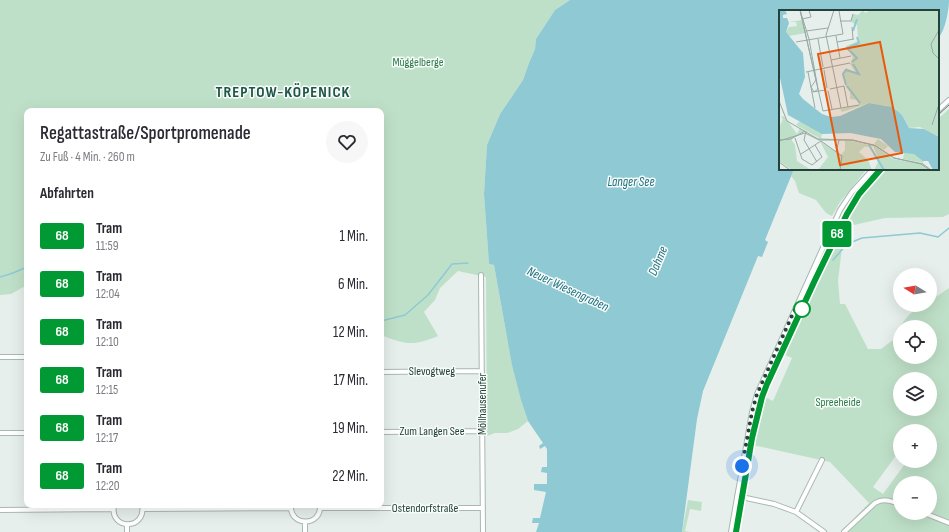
<!DOCTYPE html>
<html lang="de">
<head>
<meta charset="utf-8">
<style>
  :root { --surface:#fff; --page:#f7f7f7; --text:#2b2b33; --muted:#7c7c81 }
  body { margin:0; font-family:"Sofia Sans Condensed",sans-serif; background:var(--page); color:var(--text); height:100vh; display:flex; flex-direction:column; font-size:15px; white-space:nowrap }
  * { box-sizing:border-box; margin:0 }
  p { font-size:13px; color:var(--muted) }
  .icon { flex:none; width:22px; height:22px; fill:none; stroke:currentColor; stroke-width:2; stroke-linecap:round; stroke-linejoin:round }
  .map { position:relative; flex:1; overflow:hidden }
  .drawer { position:absolute; left:24px; top:108px; width:360px; height:400px; display:flex; flex-direction:column; background:var(--surface); border-radius:8px; box-shadow:0 4px 16px #0002 }
  .drawer>* { flex:none }
  .badge { padding:0 8px; border-radius:3px; font-size:14px; line-height:26px }
  .needle { width:26px; rotate:281deg }
  .fabs { position:absolute; left:893px; top:268px; display:grid; gap:8px }
  .fabs a { display:grid; place-items:center; width:44px; height:44px; border-radius:50%; background:var(--surface); box-shadow:0 4px 16px #0002; font-size:20px }
  .you { position:absolute; width:20px; height:20px; margin:-10px; border:3px solid #fff; border-radius:50%; background:#1a73e8; box-shadow:0 0 0 6px #1a73e833 }
  .map>.badge { position:absolute; translate:-50% -50%; box-shadow:0 0 0 2px #fff }
  h2 { padding:0 16px; font-size:15px; line-height:36px }
  .round { display:grid; place-items:center; flex:none; width:42px; height:42px; border-radius:21px; background:var(--page) }
  .head { display:flex; align-items:center; justify-content:space-between; height:68px; padding:0 16px }
  h1 { font-size:19px; font-weight:600; line-height:30px }
  ul { padding:0; list-style:none }
  li { display:flex; align-items:center; gap:12px; height:48px; padding:0 16px }
  li div { flex:1 }
  li b { display:block; font-size:15px }
  li em { font-style:normal }
  li .badge { min-width:44px; font-weight:700; text-align:center }
  .map>svg:first-child { display:block }
  .green { fill:#bfe0c8; fill-rule:evenodd }
  .water { fill:#8ec9d4 }
  .lines { fill:none; stroke-linecap:round; stroke-linejoin:round }
  .stream { stroke:#8ec9d4; stroke-width:1.5 }
  .street-casing { stroke:#a8b8b2; stroke-width:6 }
  .street { stroke:#fff; stroke-width:4 }
  .tram { stroke:#5f7d75; stroke-width:1 }
  .line-casing { stroke:#fff; stroke-width:9 }
  .line { stroke:#093; stroke-width:6 }
  .walk { stroke:#24423a; stroke-width:4; stroke-dasharray:0 7.2 }
  .stop-dot { fill:#fff; stroke:#093; stroke-width:2 }
  .labels { text-anchor:middle; dominant-baseline:central; stroke-width:3; stroke-linejoin:round; paint-order:stroke }
  .park-label { font-size:12px; fill:#2d7a4b; stroke:#f7fbf9 }
  .street-label { font-size:12px; fill:#24423a; stroke:#f7fbf9 }
  .water-label { font-size:13px; font-style:italic; fill:#1c6f80; stroke:#f7fbf9 }
  .district-label { font-size:16px; font-weight:bold; letter-spacing:1px; fill:#1f5548; stroke:#f7fbf9 }
  .inset-river { fill:none; stroke:#8ec9d4; stroke-width:2 }
  .inset-road { fill:none; stroke:#98aaa4; stroke-width:1 }
  .view { fill:#e8590c; fill-opacity:0.15; stroke:#e8590c; stroke-width:2 }
  .inset-edge { fill:none; stroke:#24423a; stroke-width:2 }
</style>
</head>
<body>
<div class="map">
<svg width="949" height="532" viewBox="0 0 949 532">
  <rect width="100%" height="100%" fill="#e6efeb"/>
  <path class="green" d="M 0,0 L 570,0 L 555,10 L 536,39 L 535,49 L 529,63 L 523,80 L 500,114 L 487,145 L 484,194 L 489,264 L 494,265 C 504,318 511,371 528,421 L 518,429 L 507,433 L 495,433 L 487,436 L 486,277 L 458,271 L 440,288 L 435,300 L 424,312 L 438,336 C 414,346 406,345 381,335 L 381,111 L 27,111 L 27,285 L 11,294 L 0,295 Z
    M 949,109 L 949,214 L 943,217 L 885,218 L 854,225 L 845,221 L 864,191 L 883,169 L 938,169 L 938,119 Z
    M 794,169 L 867,169 L 840,202 L 832,216 L 826,213 L 816,200 L 799,193 L 795,181 L 791,176 Z
    M 845,222 L 838,281 L 840,304 L 845,304 L 868,349 L 881,349 L 893,340 L 900,327 L 900,357 L 930,357 L 930,327 L 900,327 C 907,316 916,305 930,305 L 930,301 L 949,288 L 949,532 L 841,532 L 869,503 L 830,462 L 753,445 L 758,421 L 765,397 L 773,401 L 792,358 L 783,354 ZM 900,379 L 930,379 L 930,409 L 900,409 ZM 900,431 L 930,431 L 930,461 L 907,461 L 883,494 L 873,487 L 900,450 ZM 900,483 L 930,483 L 930,513 L 900,513 Z
    M 688,500 L 702,502 L 701,511 L 690,509 L 685,531 L 690,532 L 682,532 Z"/>
  <path class="water" d="M 570,0 L 949,0 C 949,10 945,32 938,38 L 938,11 L 780,11 L 780,169 L 794,169 L 765,240 L 768,242 L 762,257 L 758,256 L 703,391 L 697,419 L 682,532 L 536,532 L 539,523 L 532,523 L 533,518 L 540,518 L 546,492 L 534,490 L 534,484 L 547,484 L 547,473 L 541,472 L 542,467 L 547,467 L 547,449 L 545,446 L 540,449 L 539,446 L 543,443 L 528,421 L 521,400 L 512,365 L 494,265 L 489,264 L 484,194 L 487,145 L 500,114 L 523,80 L 529,63 L 535,49 L 536,39 L 555,10 Z"/>
  <g class="lines">
    <path class="stream" d="M 833,260 L 847,244 L 862,238 L 920,233 L 938,237 L 949,228
      M 0,277 L 13,273 L 27,267
      M 381,321 L 405,315 L 428,295 L 452,264 L 468,263"/>
    <g class="street-casing">
      <path id="street" d="M 938,110 L 949,100
        M 481,275 L 483,532
        M 0,357 L 27,357
        M 381,372 L 482,371
        M 381,432 L 482,431
        M 0,433 L 27,433
        M 737,496 L 774,504 L 796,512 L 824,532
        M 114,505 C 109,531 147,530 142,505
        M 291,505 C 289,527 322,527 320,505
        M 320,508 L 483,508
        M 143,509 L 291,508
        M 0,510 L 113,509
        M 796,512 L 822,460
        M 924,513 L 949,523
        M 305,522 L 305,532
        M 127,525 L 127,532
        M 731,532 L 752,412 L 757,394 L 840,210 L 852,192 L 873,169
        M 844,532 L 875,503 C 884,498 891,501 900,504"/>
    </g>
    <use href="#street" class="street"/>
    <path class="tram" d="M 938,115 L 949,105
      M 736,532 L 753,438 L 762,397 L 767,384 L 814,282 L 847,214 L 859,194 L 881,169"/>
  </g>
  <g class="lines">
    <g class="line-casing">
      <path id="line" d="M 736,532 L 752,438 L 762,397 L 767,384 L 815,280 L 847,214 L 859,194 L 881,169"/>
    </g>
    <use href="#line" class="line"/>
    <path class="walk" d="M 742,466 L 752,412 L 757,394 L 795,309 L 802,309"/>
  </g>
  <circle class="stop-dot" cx="802" cy="309" r="8"/>
  <g class="labels">
    <g class="park-label">
      <text x="418" y="62">Müggelberge</text>
      <text x="838" y="402">Spreeheide</text>
    </g>
    <g class="street-label">
      <text x="432" y="371">Slevogtweg</text>
      <text transform="translate(482 404) rotate(-90)">Möllhausenufer</text>
      <text x="432" y="431">Zum Langen See</text>
      <text x="425" y="508">Ostendorfstraße</text>
    </g>
    <g class="water-label">
      <text x="631" y="182">Langer See</text>
      <text transform="translate(658 261) rotate(-67)">Dahme</text>
      <text transform="translate(568 289) rotate(25)">Neuer Wiesengraben</text>
    </g>
    <g class="district-label">
      <text x="283" y="92">TREPTOW-KÖPENICK</text>
    </g>
  </g>
  <g transform="translate(779 10)">
    <rect width="160" height="160" fill="#e6efeb"/>
    <path d="M 84,0 L 86,3 L 92,0 L 160,0 L 160,127 L 141,117 L 130,118 L 123,105 L 109,96 L 90,93 L 63,102 L 61,99 L 80,95 L 78,90 L 71,89 L 71,82 L 67,77 L 63,64 L 67,58 L 77,63 L 71,54 L 74,47 L 67,36 L 79,31 L 78,15 L 72,12 L 74,4 L 79,5 ZM 23,10 L 27,23 L 10,26 L 7,22 L 10,17 L 18,16 L 17,12 L 10,12 ZM 5,106 L 18,124 L 21,118 L 25,121 L 12,129 L 16,135 L 18,151 L 32,160 L 13,160 L 0,151 L 0,118 L 4,109 L 2,107 ZM 21,111 L 43,123 L 42,129 L 17,115 ZM 99,129 L 109,136 L 105,140 L 95,134 ZM 66,130 L 72,131 L 96,136 L 114,149 L 142,154 L 150,160 L 95,160 L 100,150 L 94,136 L 85,137 L 80,142 L 89,150 L 93,160 L 39,160 L 49,147 L 41,131 L 62,145 L 66,140 ZM 136,142 L 145,149 L 144,153 L 124,149 L 125,143 Z" fill="#bfe0c8"/>
    <path d="M 0,0 L 6,0 L 8,4 L 4,5 L 4,8 L 8,8 L 10,13 L 7,22 L 24,43 L 26,67 L 20,84 L 24,89 L 43,104 L 52,107 L 61,106 L 90,93 L 113,97 L 123,105 L 130,118 L 145,119 L 160,127 L 160,160 L 154,160 L 149,151 L 144,151 L 135,144 L 116,142 L 102,129 L 71,123 L 43,124 L 9,105 L 0,63 Z" fill="#8ec9d4"/>
    <path class="inset-river" d="M 74,21 L 78,9M 73,52 L 78,48 L 68,38 L 80,33 L 78,27M 4,70 L 23,62M 67,75 L 64,64 L 67,60 L 80,64 L 74,54M 68,76 L 81,93M 90,135 L 105,160"/>
    <path class="inset-road" d="M 21,0 L 44,101 L 80,95M 21,0 L 37,70 L 32,77 L 35,82 L 39,79 L 30,29 L 21,0M 55,0 L 47,25 L 62,98M 23,9 L 32,7 L 30,0M 61,11 L 72,11 L 74,4M 73,17 L 74,29M 160,20 L 152,34 L 154,43 L 160,49M 27,21 L 49,18M 57,26 L 61,48M 39,29 L 44,57M 17,32 L 64,24 L 60,1M 58,32 L 75,29M 52,50 L 72,46M 46,58 L 71,53M 45,60 L 48,78M 27,62 L 46,58 L 43,59M 29,62 L 36,98M 65,76 L 69,97M 51,79 L 65,76M 49,81 L 53,99M 33,82 L 47,80M 0,91 L 8,111 L 39,129 L 72,130 L 95,135 L 115,148 L 144,154 L 152,160M 153,115 L 160,94M 27,121 L 25,130 L 38,152M 16,128 L 23,149 L 33,155 L 43,147 L 36,135M 1,130 L 12,129 L 26,121M 0,131 L 26,123 L 40,130 L 74,130 L 97,136 L 115,148 L 142,154 L 151,160M 57,142 L 60,130M 22,144 L 42,131 L 63,146 L 61,160M 0,152 L 11,160"/>
    <path class="view" d="M 101,32 L 123,143 L 61,155 L 39,44 Z"/>
    <rect width="160" height="160" class="inset-edge"/>
  </g>
</svg>
<div class="fabs">
<a><svg class="needle" viewBox="-14 -14 28 28"><path d="M0-13l5 13h-10z" fill="#e53935"/><path d="M0 13l5-13h-10z" fill="#7c7c81"/></svg></a>
<a><svg class="icon" aria-label="locate" viewBox="0 0 24 24"><circle cx="12" cy="12" r="6"/><path d="M12 2v4M12 18v4M2 12h4M18 12h4"/></svg></a>
<a><svg class="icon" aria-label="layers" viewBox="0 0 24 24"><path d="M12 4l9 5-9 5-9-5zM3 14l9 5 9-5"/></svg></a>
<a>+</a>
<a>−</a>
</div>
<div class="you" style="left:742px;top:466px"></div>
<b class="badge" style="left:837px;top:234px;background:#093;color:#fff">68</b>
<section class="drawer">
<div class="head"><div><h1>Regattastraße/Sportpromenade</h1><p>Zu Fuß · 4 Min. · 260 m</p></div><a class="round"><svg class="icon" aria-label="heart" viewBox="0 0 24 24"><path d="M12 20l-8-8c-3-5 5-10 8-4 3-6 11-1 8 4z"/></svg></a></div>
<h2>Abfahrten</h2>
<ul>
<li><span class="badge" style="background:#093;color:#fff">68</span><div><b>Tram</b><p>11:59</p></div><em>1 Min.</em></li>
<li><span class="badge" style="background:#093;color:#fff">68</span><div><b>Tram</b><p>12:04</p></div><em>6 Min.</em></li>
<li><span class="badge" style="background:#093;color:#fff">68</span><div><b>Tram</b><p>12:10</p></div><em>12 Min.</em></li>
<li><span class="badge" style="background:#093;color:#fff">68</span><div><b>Tram</b><p>12:15</p></div><em>17 Min.</em></li>
<li><span class="badge" style="background:#093;color:#fff">68</span><div><b>Tram</b><p>12:17</p></div><em>19 Min.</em></li>
<li><span class="badge" style="background:#093;color:#fff">68</span><div><b>Tram</b><p>12:20</p></div><em>22 Min.</em></li>
</ul>
</section>
</div>
</body>
</html>
